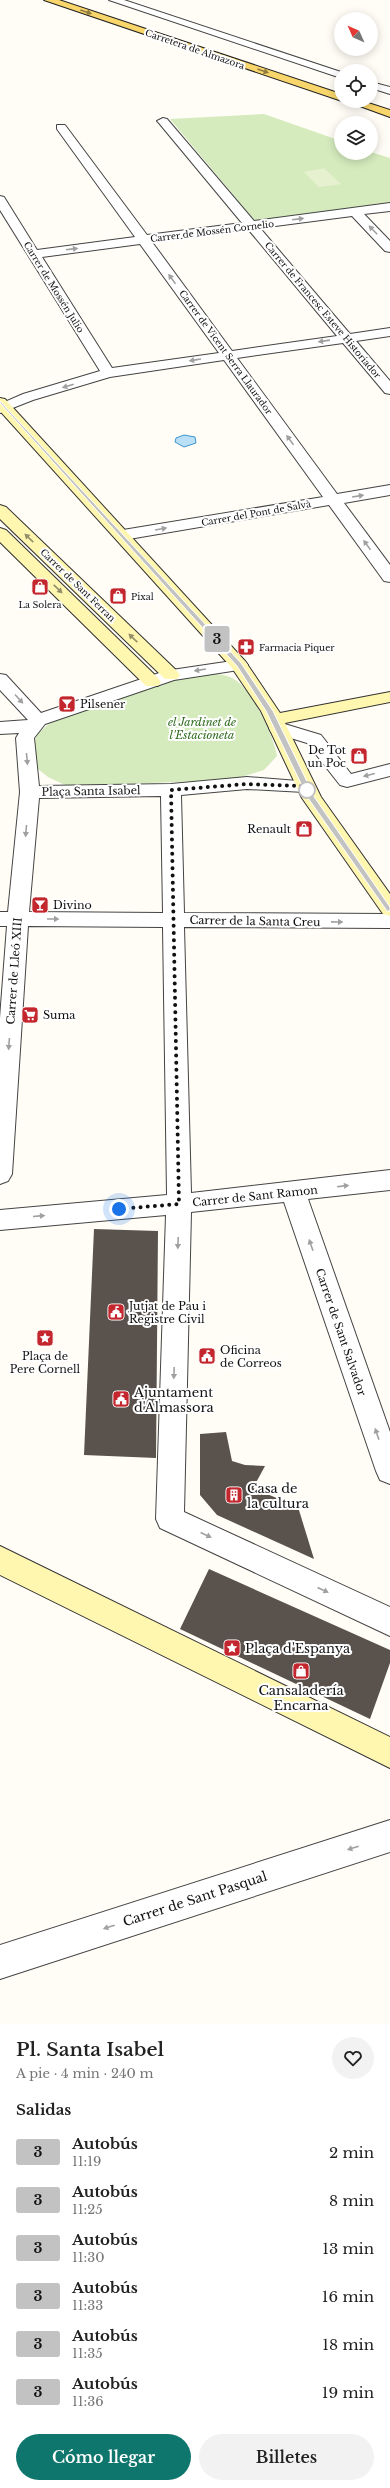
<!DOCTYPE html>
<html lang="es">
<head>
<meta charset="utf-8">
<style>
  :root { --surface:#fff; --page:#f2f2f2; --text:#222; --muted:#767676; --accent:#0f766e }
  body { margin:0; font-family:"Libre Baskerville",serif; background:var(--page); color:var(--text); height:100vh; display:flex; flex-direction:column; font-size:15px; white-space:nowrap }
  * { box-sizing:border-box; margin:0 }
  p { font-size:13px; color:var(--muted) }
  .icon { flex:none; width:22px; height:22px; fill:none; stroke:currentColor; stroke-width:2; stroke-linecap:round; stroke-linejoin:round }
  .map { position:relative; height:2024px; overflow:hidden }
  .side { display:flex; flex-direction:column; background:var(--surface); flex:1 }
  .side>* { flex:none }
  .badge { padding:0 8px; border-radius:3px; font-size:14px; line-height:26px }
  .needle { width:26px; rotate:315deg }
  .tools { position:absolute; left:334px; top:12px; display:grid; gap:8px }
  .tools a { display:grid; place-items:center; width:44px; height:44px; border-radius:50%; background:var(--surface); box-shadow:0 2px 10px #0003; font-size:20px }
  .you { position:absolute; width:20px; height:20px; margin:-10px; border:3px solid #fff; border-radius:50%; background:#1a73e8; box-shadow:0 0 0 6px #1a73e833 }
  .map>.badge { position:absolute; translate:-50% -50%; box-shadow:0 0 0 2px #fff }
  h2 { padding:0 16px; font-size:15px; line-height:36px }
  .round { display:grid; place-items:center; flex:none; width:42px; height:42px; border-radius:21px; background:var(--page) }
  .overview { display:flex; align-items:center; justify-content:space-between; height:68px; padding:0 16px }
  h1 { font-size:19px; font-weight:600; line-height:30px }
  .cta { display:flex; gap:8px; margin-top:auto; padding:8px 16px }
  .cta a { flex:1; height:46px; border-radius:24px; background:var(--accent); color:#fff; font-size:16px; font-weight:600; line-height:46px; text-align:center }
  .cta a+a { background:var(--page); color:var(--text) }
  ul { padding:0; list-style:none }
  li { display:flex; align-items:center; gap:12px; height:48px; padding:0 16px }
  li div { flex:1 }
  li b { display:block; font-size:15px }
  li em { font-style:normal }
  li .badge { min-width:44px; font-weight:700; text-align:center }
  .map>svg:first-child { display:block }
  .green { fill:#d5ebbd }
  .pitch { fill:#e6f2cf }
  .water { fill:#b9e0f7; stroke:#3f96cf }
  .building { fill:#5a524d }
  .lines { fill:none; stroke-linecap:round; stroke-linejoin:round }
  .street-casing { stroke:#444; stroke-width:2 }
  .secondary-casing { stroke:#333; stroke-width:2 }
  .primary-casing { stroke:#222; stroke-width:2 }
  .street { fill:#fff; fill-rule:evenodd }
  .secondary { fill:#fff6b0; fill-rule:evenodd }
  .primary { fill:#f9d66b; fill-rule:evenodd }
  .oneway { fill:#917d42 }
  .oneway2 { fill:#a0a0a0 }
  .oneway3 { fill:#948f68 }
  .line { fill:#c2c2c2; stroke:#fff }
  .walk { stroke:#111; stroke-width:4; stroke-dasharray:0 7.2 }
  .stop-dot { fill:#fff; stroke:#c2c2c2; stroke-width:2 }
  .labels { text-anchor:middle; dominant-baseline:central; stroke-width:4; stroke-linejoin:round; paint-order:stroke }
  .far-street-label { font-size:9px; fill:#111; stroke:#fff }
  .far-poi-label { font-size:9px; fill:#111; stroke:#fff; text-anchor:start }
  .poi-label { font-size:11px; fill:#111; stroke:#fff; text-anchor:start }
  .park-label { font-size:11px; font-style:italic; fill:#2f6b1f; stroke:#fff }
  .street-label { font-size:11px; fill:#111; stroke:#fff }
  .near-poi-label { font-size:13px; fill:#111; stroke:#fff; text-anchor:start }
  .near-street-label { font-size:13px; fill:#111; stroke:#fff }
</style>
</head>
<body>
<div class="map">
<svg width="390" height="2024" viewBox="0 0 390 2024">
  <rect width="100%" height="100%" fill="#fffdf5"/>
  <path class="green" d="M 264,114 L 341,141 L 341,153 L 371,152 L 390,158 L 390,204 L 255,221 L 170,119 Z
    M 211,673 C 217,674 226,675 232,678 C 251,687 274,736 277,756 L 264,770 L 231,780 L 67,786 L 48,777 L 38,769 L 33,745 L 38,733 L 50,723 L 178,677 Z"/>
  <path class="pitch" d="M 325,168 L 325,169 L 341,184 L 319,187 L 304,172 Z"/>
  <path class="water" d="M 184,435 L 195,437 L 196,443 L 184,447 L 175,442 L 176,438 Z"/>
  <path class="building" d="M 94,1229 L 158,1231 L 156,1458 L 84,1455 Z
    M 226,1432 L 232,1461 L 245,1465 L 265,1466 L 253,1488 L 298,1507 L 314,1559 L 217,1515 L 200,1495 L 200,1434 Z
    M 209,1569 L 390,1650 L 390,1663 L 370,1719 L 180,1629 Z"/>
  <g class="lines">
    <g class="street-casing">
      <path id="street" d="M 109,0 L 124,0 L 341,72 L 341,78 Z
        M 371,82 L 390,87 L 390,94 L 371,88 Z
        M 163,118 L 167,119 L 254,221 L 390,203 L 390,211 L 364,214 L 390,241 L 390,252 L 385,251 L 352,216 L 260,228 L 350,334 L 390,328 L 390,336 L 356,341 L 390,381 L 390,394 L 385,393 L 343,343 L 237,358 L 337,494 L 390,485 L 390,495 L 344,503 L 390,565 L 390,582 L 384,581 L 329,505 L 123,540 L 117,538 L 115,535 L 117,532 L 123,530 L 323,497 L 224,360 L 110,377 L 33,400 L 0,413 L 0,404 L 23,394 L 100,371 L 0,210 L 0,196 L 4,197 L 37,250 L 135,237 L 57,129 L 57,125 L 65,125 L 147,235 L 242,223 L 159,123 L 157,121 ZM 248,229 L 337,336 L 232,351 L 152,242 ZM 140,244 L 219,353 L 112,368 L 42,257 Z
        M 239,660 L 245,661 L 248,665 L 245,669 L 174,680 L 45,724 L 34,738 L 39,786 L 171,784 L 247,777 L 311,782 L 314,786 L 311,790 L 304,792 L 247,789 L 181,795 L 184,913 L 390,914 L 390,928 L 184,927 L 191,1193 L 390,1170 L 390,1190 L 308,1199 L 390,1432 L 390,1484 L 380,1480 L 376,1471 L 284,1202 L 191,1212 L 184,1512 L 390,1607 L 390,1636 L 160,1528 L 156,1519 L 166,1215 L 0,1230 L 0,1210 L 167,1195 L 163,927 L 28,926 L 12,1174 L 8,1181 L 0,1184 L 0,1018 L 7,926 L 0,926 L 0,912 L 8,912 L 20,792 L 16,738 L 19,733 L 0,734 L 0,722 L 28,720 L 0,690 L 0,674 L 6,675 L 41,713 L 165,671 ZM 161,796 L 163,913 L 29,912 L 39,798 Z
        M 278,722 L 321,735 L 351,774 L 390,764 L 390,776 L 347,787 L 340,785 L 307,743 L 271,732 L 269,728 L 271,724 Z
        M 390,1820 L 390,1852 L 0,1979 L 0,1945 Z"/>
    </g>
    <g class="secondary-casing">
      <path id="secondary" d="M 0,398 L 5,399 L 245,661 L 280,713 L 390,692 L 390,702 L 285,723 L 321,797 L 390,894 L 390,916 L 383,914 L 302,798 L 261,711 L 232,668 L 0,411 Z
        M 0,505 L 6,507 L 177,671 L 180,675 L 177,679 L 165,679 L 0,519 Z
        M 0,528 L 6,530 L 158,678 L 161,682 L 158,686 L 146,686 L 0,542 Z
        M 0,1546 L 390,1737 L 390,1768 L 0,1575 Z"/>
    </g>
    <g class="primary-casing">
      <path id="primary" d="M 44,0 L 59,0 L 341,94 L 342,101 Z
        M 346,101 L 362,101 L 390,110 L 390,117 Z"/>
    </g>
    <use href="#street" class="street"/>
    <use href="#secondary" class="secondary"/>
    <use href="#primary" class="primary"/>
  </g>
  <defs><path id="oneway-solid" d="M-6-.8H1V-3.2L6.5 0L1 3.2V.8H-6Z"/></defs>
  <g class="oneway">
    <use href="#oneway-solid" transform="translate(86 12) rotate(19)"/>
    <use href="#oneway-solid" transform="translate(263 71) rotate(19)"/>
  </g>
  <g class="oneway2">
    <use href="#oneway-solid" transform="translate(298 219) rotate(-7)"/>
    <use href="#oneway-solid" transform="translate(373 230) rotate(-134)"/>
    <use href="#oneway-solid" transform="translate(72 249) rotate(-7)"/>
    <use href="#oneway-solid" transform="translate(172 279) rotate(-126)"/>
    <use href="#oneway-solid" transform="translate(324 341) rotate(172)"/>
    <use href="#oneway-solid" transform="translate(195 360) rotate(171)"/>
    <use href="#oneway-solid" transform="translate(68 386) rotate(164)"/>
    <use href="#oneway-solid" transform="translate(290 440) rotate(-126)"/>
    <use href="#oneway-solid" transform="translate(358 496) rotate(-9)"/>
    <use href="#oneway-solid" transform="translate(161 529) rotate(-10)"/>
    <use href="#oneway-solid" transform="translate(367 545) rotate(-126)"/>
    <use href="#oneway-solid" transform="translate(200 670) rotate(171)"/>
    <use href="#oneway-solid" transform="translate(19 699) rotate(48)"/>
    <use href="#oneway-solid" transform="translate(27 759) rotate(85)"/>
    <use href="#oneway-solid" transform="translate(369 775) rotate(166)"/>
    <use href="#oneway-solid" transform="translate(26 831) rotate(95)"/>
    <use href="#oneway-solid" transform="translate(53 919)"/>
    <use href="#oneway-solid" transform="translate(337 922) rotate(1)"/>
    <use href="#oneway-solid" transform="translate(9 1044) rotate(94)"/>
    <use href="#oneway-solid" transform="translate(343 1186) rotate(-7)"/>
    <use href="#oneway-solid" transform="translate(39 1216) rotate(-5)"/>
    <use href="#oneway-solid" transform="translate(178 1243) rotate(92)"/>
    <use href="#oneway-solid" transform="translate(311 1245) rotate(-109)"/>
    <use href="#oneway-solid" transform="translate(174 1373) rotate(92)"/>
    <use href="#oneway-solid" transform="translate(377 1434) rotate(-109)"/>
    <use href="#oneway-solid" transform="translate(206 1535) rotate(25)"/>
    <use href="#oneway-solid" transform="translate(323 1590) rotate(25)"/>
    <use href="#oneway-solid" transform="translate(353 1848) rotate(162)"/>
    <use href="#oneway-solid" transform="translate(109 1927) rotate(162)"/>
  </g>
  <g class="oneway3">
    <use href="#oneway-solid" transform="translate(29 538) rotate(-136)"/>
    <use href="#oneway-solid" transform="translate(58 589) rotate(44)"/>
    <use href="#oneway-solid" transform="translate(133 638) rotate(-136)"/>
  </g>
  <path class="line" d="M 0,401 L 241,663 L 273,711 L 315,798 L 390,907 L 390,911 L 387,911 L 308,798 L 266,711 L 237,666 L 0,403 Z"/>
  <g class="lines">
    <path class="walk" d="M 119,1209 L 179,1204 L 171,790 L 247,784 L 304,786 L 307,790"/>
  </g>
  <defs>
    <g id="shop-square" transform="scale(0.9)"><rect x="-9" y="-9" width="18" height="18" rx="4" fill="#c4262e" stroke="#fff"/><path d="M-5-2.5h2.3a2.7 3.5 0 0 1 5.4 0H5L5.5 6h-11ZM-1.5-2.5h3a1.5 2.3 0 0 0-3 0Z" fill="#fff"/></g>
    <g id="pharmacy-square" transform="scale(0.9)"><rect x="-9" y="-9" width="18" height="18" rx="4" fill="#c4262e" stroke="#fff"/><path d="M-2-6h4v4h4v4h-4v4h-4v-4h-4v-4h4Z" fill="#fff"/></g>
    <g id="bar-square" transform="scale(0.9)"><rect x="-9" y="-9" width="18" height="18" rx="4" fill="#c4262e" stroke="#fff"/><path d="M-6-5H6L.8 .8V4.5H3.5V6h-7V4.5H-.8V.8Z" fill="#fff"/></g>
    <g id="supermarket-square" transform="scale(0.9)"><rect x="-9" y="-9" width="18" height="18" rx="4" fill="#c4262e" stroke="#fff"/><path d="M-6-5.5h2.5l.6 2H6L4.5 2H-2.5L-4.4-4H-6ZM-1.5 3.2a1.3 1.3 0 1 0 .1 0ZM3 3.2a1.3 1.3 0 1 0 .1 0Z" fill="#fff"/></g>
    <g id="civic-square" transform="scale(0.9)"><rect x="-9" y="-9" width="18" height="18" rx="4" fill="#c4262e" stroke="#fff"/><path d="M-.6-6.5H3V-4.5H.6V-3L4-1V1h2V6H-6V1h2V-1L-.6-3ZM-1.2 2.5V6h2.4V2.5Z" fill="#fff"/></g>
    <g id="sight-square" transform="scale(0.9)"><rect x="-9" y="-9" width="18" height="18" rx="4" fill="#c4262e" stroke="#fff"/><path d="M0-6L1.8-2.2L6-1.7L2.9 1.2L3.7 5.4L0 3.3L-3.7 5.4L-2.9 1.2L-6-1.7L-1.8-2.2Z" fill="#fff"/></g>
    <g id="building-square" transform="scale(0.9)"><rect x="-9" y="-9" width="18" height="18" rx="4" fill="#c4262e" stroke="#fff"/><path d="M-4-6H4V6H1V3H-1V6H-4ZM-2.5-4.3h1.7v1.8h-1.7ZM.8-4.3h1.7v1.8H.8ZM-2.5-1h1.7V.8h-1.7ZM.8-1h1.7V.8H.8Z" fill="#fff"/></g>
  </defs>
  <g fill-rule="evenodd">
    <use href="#shop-square" x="40" y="587"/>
    <use href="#shop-square" x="118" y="596"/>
    <use href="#pharmacy-square" x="246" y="647"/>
    <use href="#bar-square" x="67" y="704"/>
    <use href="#shop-square" x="359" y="756"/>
    <use href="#shop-square" x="304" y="829"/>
    <use href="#bar-square" x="40" y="905"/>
    <use href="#supermarket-square" x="30" y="1015"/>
    <use href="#civic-square" x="116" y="1312"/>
    <use href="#sight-square" x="45" y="1338"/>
    <use href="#civic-square" x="207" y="1356"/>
    <use href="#civic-square" x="121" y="1399"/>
    <use href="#building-square" x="234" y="1495"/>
    <use href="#sight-square" x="232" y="1648"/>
    <use href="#shop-square" x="301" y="1671"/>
  </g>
  <circle class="stop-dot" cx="307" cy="790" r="8"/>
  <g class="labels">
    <g class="far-street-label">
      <text transform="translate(195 49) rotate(19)">Carretera de Almazora</text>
      <text transform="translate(212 231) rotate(-7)">Carrer de Mossén Cornelio</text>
      <text transform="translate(54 287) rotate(58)">Carrer de Mossén Julio</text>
      <text transform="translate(323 310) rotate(50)">Carrer de Francesc Esteve Historiador</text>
      <text transform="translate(226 352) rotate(54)">Carrer de Vicent Serra Llaurador</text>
      <text transform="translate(256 513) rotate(-10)">Carrer del Pont de Salvà</text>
      <text transform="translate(78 585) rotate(44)">Carrer de Sant Ferran</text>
    </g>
    <g class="far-poi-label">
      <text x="131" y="596">Pixal</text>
      <text x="40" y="604" text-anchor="middle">La Solera</text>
      <text x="259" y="647">Farmacia Piquer</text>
    </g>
    <g class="poi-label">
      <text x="80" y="704">Pilsener</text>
      <text x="346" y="750" text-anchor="end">De Tot<tspan x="346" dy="13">un Poc</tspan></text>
      <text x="291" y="829" text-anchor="end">Renault</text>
      <text x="53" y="905">Divino</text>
      <text x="43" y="1015">Suma</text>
      <text x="129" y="1306">Jutjat de Pau i<tspan x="129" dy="13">Registre Civil</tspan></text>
      <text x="220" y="1350">Oficina<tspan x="220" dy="13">de Correos</tspan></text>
      <text x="45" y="1356" text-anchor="middle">Plaça de<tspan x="45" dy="13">Pere Cornell</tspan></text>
    </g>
    <g class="park-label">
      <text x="202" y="722">el Jardinet de<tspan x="202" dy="13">l'Estacioneta</tspan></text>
    </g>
    <g class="street-label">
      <text transform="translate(91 791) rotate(-1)">Plaça Santa Isabel</text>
      <text transform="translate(255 921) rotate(1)">Carrer de la Santa Creu</text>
      <text transform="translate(14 971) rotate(-86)">Carrer de Lleó XIII</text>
      <text transform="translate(255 1196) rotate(-6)">Carrer de Sant Ramon</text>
      <text transform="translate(341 1332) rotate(71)">Carrer de Sant Salvador</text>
    </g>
    <g class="near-poi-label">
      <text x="134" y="1392">Ajuntament<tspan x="134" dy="15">d'Almassora</tspan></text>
      <text x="247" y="1488">Casa de<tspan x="247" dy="15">la cultura</tspan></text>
      <text x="245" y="1648">Plaça d'Espanya</text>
      <text x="301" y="1690" text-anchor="middle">Cansaladería<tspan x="301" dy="15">Encarna</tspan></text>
    </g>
    <g class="near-street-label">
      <text transform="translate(195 1899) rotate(-18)">Carrer de Sant Pasqual</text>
    </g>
  </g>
</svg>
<div class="tools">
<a><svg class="needle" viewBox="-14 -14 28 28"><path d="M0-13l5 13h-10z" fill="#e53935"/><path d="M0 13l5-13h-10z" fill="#767676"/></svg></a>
<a><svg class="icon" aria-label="locate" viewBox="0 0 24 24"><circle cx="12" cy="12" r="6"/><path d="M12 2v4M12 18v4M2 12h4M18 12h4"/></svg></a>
<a><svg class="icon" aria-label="layers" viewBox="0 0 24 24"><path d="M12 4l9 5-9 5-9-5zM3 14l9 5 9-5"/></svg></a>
</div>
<div class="you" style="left:119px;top:1209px"></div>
<b class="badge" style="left:217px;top:639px;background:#c2c2c2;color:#111">3</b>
</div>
<section class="side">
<div class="overview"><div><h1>Pl. Santa Isabel</h1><p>A pie · 4 min · 240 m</p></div><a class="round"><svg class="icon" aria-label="heart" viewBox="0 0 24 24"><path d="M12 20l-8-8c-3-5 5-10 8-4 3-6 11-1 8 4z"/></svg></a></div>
<h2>Salidas</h2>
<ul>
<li><span class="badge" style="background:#c2c2c2;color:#111">3</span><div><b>Autobús</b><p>11:19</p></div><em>2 min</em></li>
<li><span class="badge" style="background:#c2c2c2;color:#111">3</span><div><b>Autobús</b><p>11:25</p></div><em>8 min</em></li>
<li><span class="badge" style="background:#c2c2c2;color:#111">3</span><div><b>Autobús</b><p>11:30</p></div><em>13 min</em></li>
<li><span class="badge" style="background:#c2c2c2;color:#111">3</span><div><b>Autobús</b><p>11:33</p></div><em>16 min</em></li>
<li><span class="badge" style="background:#c2c2c2;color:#111">3</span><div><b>Autobús</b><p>11:35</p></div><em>18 min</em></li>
<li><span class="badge" style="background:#c2c2c2;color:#111">3</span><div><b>Autobús</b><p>11:36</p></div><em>19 min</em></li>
</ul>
<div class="cta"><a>Cómo llegar</a><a>Billetes</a></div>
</section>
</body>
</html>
